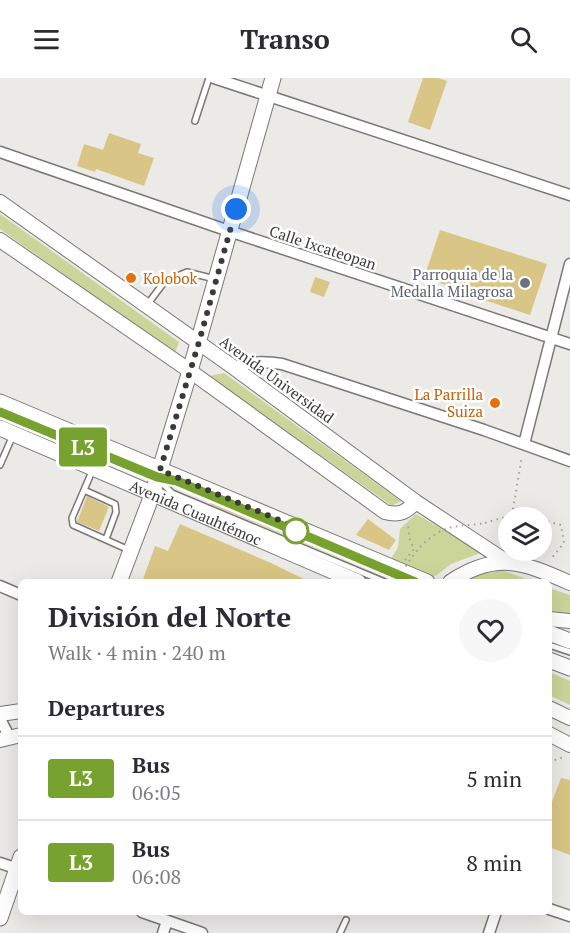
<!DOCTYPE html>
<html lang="en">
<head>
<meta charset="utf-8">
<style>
  :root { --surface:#fff; --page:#f7f7f7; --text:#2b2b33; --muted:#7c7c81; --line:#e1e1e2 }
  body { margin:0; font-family:"PT Serif",serif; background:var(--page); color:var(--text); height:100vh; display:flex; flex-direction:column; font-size:22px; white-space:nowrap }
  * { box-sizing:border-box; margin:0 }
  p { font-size:20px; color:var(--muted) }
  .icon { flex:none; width:33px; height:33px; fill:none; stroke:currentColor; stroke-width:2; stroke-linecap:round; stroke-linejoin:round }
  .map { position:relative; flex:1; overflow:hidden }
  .drawer { position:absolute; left:18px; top:501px; width:534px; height:336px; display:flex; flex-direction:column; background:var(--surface); border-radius:9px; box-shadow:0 6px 24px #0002 }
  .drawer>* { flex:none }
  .badge { padding:0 12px; border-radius:4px; font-size:21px; line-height:39px }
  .controls { position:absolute; left:498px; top:429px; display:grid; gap:12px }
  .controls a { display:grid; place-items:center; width:54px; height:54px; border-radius:50%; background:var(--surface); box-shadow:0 6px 24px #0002; font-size:30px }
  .you { position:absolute; width:30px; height:30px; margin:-15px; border:4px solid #fff; border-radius:50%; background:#1a73e8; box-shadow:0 0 0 9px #1a73e833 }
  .map>.badge { position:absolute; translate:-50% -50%; box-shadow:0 0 0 3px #fff }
  h2 { padding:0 30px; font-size:22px; line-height:54px }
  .round { display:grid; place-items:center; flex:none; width:63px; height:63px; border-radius:32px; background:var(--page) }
  .head { display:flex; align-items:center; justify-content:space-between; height:102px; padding:0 30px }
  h1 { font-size:28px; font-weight:700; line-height:45px }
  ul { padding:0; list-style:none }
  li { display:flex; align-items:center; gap:18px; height:84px; padding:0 30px; border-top:2px solid var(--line) }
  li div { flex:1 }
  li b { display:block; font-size:22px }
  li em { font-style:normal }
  li .badge { min-width:66px; font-weight:700; text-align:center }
  header { display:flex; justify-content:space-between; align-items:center; height:78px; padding:0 30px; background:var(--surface); font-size:27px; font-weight:700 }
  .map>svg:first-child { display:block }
  .green { fill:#cbd599 }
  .building { fill:#d9c686 }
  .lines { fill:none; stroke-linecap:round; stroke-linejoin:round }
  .lane-casing { stroke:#797875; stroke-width:8 }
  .street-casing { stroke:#797875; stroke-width:13 }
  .secondary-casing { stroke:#797875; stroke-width:16 }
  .primary-casing { stroke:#797875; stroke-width:17 }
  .path { stroke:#a1a09e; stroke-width:2; stroke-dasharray:1.5 4.5; stroke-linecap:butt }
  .lane { stroke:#fff; stroke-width:5 }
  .street { stroke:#fff; stroke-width:10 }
  .secondary { stroke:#fff; stroke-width:14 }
  .primary { stroke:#fff; stroke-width:15 }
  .path-bridge { stroke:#a1a09e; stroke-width:2; stroke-dasharray:1.5 4.5; stroke-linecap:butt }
  .line-casing { stroke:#fff; stroke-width:14 }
  .line { stroke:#78a22f; stroke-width:9 }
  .walk { stroke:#3a3a39; stroke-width:6; stroke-dasharray:0 10.8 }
  .food-dot { fill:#e8710a; stroke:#fff; stroke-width:2 }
  .worship-dot { fill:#6b7280; stroke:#fff; stroke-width:2 }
  .stop-dot { fill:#fff; stroke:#78a22f; stroke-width:3 }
  .labels { text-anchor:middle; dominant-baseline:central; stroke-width:5; stroke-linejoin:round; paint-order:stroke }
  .street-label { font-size:15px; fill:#3a3a39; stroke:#fff }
  .worship-label { font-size:15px; fill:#5b616d; stroke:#fff; text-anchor:end }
  .food-label { font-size:15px; fill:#c56008; stroke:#fff; text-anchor:start }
</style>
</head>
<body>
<header><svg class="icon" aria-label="menu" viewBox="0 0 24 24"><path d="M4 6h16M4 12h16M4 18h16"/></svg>Transo<svg class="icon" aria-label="search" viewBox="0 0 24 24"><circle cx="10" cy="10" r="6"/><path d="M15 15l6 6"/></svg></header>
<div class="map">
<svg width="570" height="855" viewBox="0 0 570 855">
  <rect width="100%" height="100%" fill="#ebeae7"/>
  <path class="green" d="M 0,136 L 179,264 L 175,275 L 0,151 Z
    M 224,295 L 401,423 L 392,428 L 209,298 Z
    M 416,436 L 483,474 L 451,486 L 433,500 L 391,481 L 398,469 L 400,451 Z
    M 502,492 L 534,504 L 466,504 L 475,497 Z
    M 549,510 L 570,517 L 570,535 L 549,533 Z
    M 549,594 L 570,603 L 570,627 L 549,617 Z"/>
  <path class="building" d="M 423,0 L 438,0 L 447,3 L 430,52 L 408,44 Z
    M 109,55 L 141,66 L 138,75 L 154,80 L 144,108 L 96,91 L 95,94 L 77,88 L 84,66 L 103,72 Z
    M 440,152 L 547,186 L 530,237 L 454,212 L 455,210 L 424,200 Z
    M 315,199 L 330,204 L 324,219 L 310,214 Z
    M 87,418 L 109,429 L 99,453 L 77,444 Z
    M 211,424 L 377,493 L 376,495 L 210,426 Z
    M 368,441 L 396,462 L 389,472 L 356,457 Z
    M 180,446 L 271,485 L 310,504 L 142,504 L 155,468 L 168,473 Z
    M 561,700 L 570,702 L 570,777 L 549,769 L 549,732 Z"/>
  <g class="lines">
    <g class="lane-casing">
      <path id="lane" d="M 195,43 L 209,0
        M 147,227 L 165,203 L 187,194 L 215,201
        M 0,334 L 156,399
        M 0,387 L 13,357
        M 93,391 L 72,440 L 73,447 L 129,472
        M 160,403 L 172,415 L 385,504
        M 84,412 L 115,426 L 116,434 L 106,461
        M 549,567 L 570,574
        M 340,855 L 346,842"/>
    </g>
    <g class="street-casing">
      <path id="street" d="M 214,0 L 570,117
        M 0,74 L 229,153 L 570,266
        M 233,289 C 251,284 264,283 282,286 L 484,352 L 570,383
        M 524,366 L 570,186
        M 0,508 L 21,517
        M 0,641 L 10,660
        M 0,785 L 21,792
        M 549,831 L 570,838
        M 142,834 L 202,855
        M 163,855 L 167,843
        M 489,855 L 496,834"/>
    </g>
    <g class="secondary-casing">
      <path id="secondary" d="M 0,124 L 233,289 L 416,424 L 507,484
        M 0,162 L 190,293 L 385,434 C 400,438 406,434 416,424
        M 450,504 C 496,473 523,484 570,505
        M 549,541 L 570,543
        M 549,630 L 570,640
        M 0,636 L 21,633
        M 549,656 L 570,667
        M 0,662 L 21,657"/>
    </g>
    <g class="primary-casing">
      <g id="primary">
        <path d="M 0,324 L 427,504"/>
        <path id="s1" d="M 0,350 L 358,504"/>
        <path d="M 119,504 L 152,417 L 190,293 L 273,0"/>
        <path d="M 549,555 L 570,563"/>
        <path d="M 549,582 L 570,590"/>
        <path d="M 0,840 L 21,779"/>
      </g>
    </g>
    <path class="path" d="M 512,437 L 522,378
      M 542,442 L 561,447 L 564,465 L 550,482
      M 485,445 L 512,437 L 532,440
      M 405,482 L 414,471 L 410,462 L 408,447
      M 549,684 L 564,679"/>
    <use href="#lane" class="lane"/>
    <use href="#street" class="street"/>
    <use href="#secondary" class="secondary"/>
    <use href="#primary" class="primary"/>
    <path class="path-bridge" d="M 397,504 C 409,481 425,456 452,449 C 463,447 475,447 485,445"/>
  </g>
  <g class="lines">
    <g class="line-casing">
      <path id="line" d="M 0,334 L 157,399 L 177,403 L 415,504"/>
    </g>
    <use href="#line" class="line"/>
    <path class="walk" d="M 236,131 L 199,264 L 160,392 L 298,450 L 296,453"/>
  </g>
  <g class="food-dot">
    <circle cx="131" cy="200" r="6"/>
    <circle cx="495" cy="325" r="6"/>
  </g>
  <circle class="worship-dot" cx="525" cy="205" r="6"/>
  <circle class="stop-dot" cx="296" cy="453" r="12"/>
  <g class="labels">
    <g class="street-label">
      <text transform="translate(323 169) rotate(18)">Calle Ixcateopan</text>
      <text transform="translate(277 301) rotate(36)">Avenida Universidad</text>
      <text stroke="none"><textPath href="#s1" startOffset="213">Avenida Cuauhtémoc</textPath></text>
    </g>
    <g class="worship-label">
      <text x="513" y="196">Parroquia de la<tspan x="513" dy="17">Medalla Milagrosa</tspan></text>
    </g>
    <g class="food-label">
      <text x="143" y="200">Kolobok</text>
      <text x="483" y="316" text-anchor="end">La Parrilla<tspan x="483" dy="17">Suiza</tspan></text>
    </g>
  </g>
</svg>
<div class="controls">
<a><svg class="icon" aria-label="layers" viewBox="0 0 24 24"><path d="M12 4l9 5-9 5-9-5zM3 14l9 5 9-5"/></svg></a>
</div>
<div class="you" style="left:236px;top:131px"></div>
<b class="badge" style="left:83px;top:369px;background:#78a22f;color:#fff">L3</b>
<section class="drawer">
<div class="head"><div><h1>División del Norte</h1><p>Walk · 4 min · 240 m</p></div><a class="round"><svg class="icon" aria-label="heart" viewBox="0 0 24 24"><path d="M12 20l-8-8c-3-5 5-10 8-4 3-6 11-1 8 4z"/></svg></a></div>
<h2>Departures</h2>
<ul>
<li><span class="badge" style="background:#78a22f;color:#fff">L3</span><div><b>Bus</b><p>06:05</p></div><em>5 min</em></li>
<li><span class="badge" style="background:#78a22f;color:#fff">L3</span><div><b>Bus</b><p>06:08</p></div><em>8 min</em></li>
</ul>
</section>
</div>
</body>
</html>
